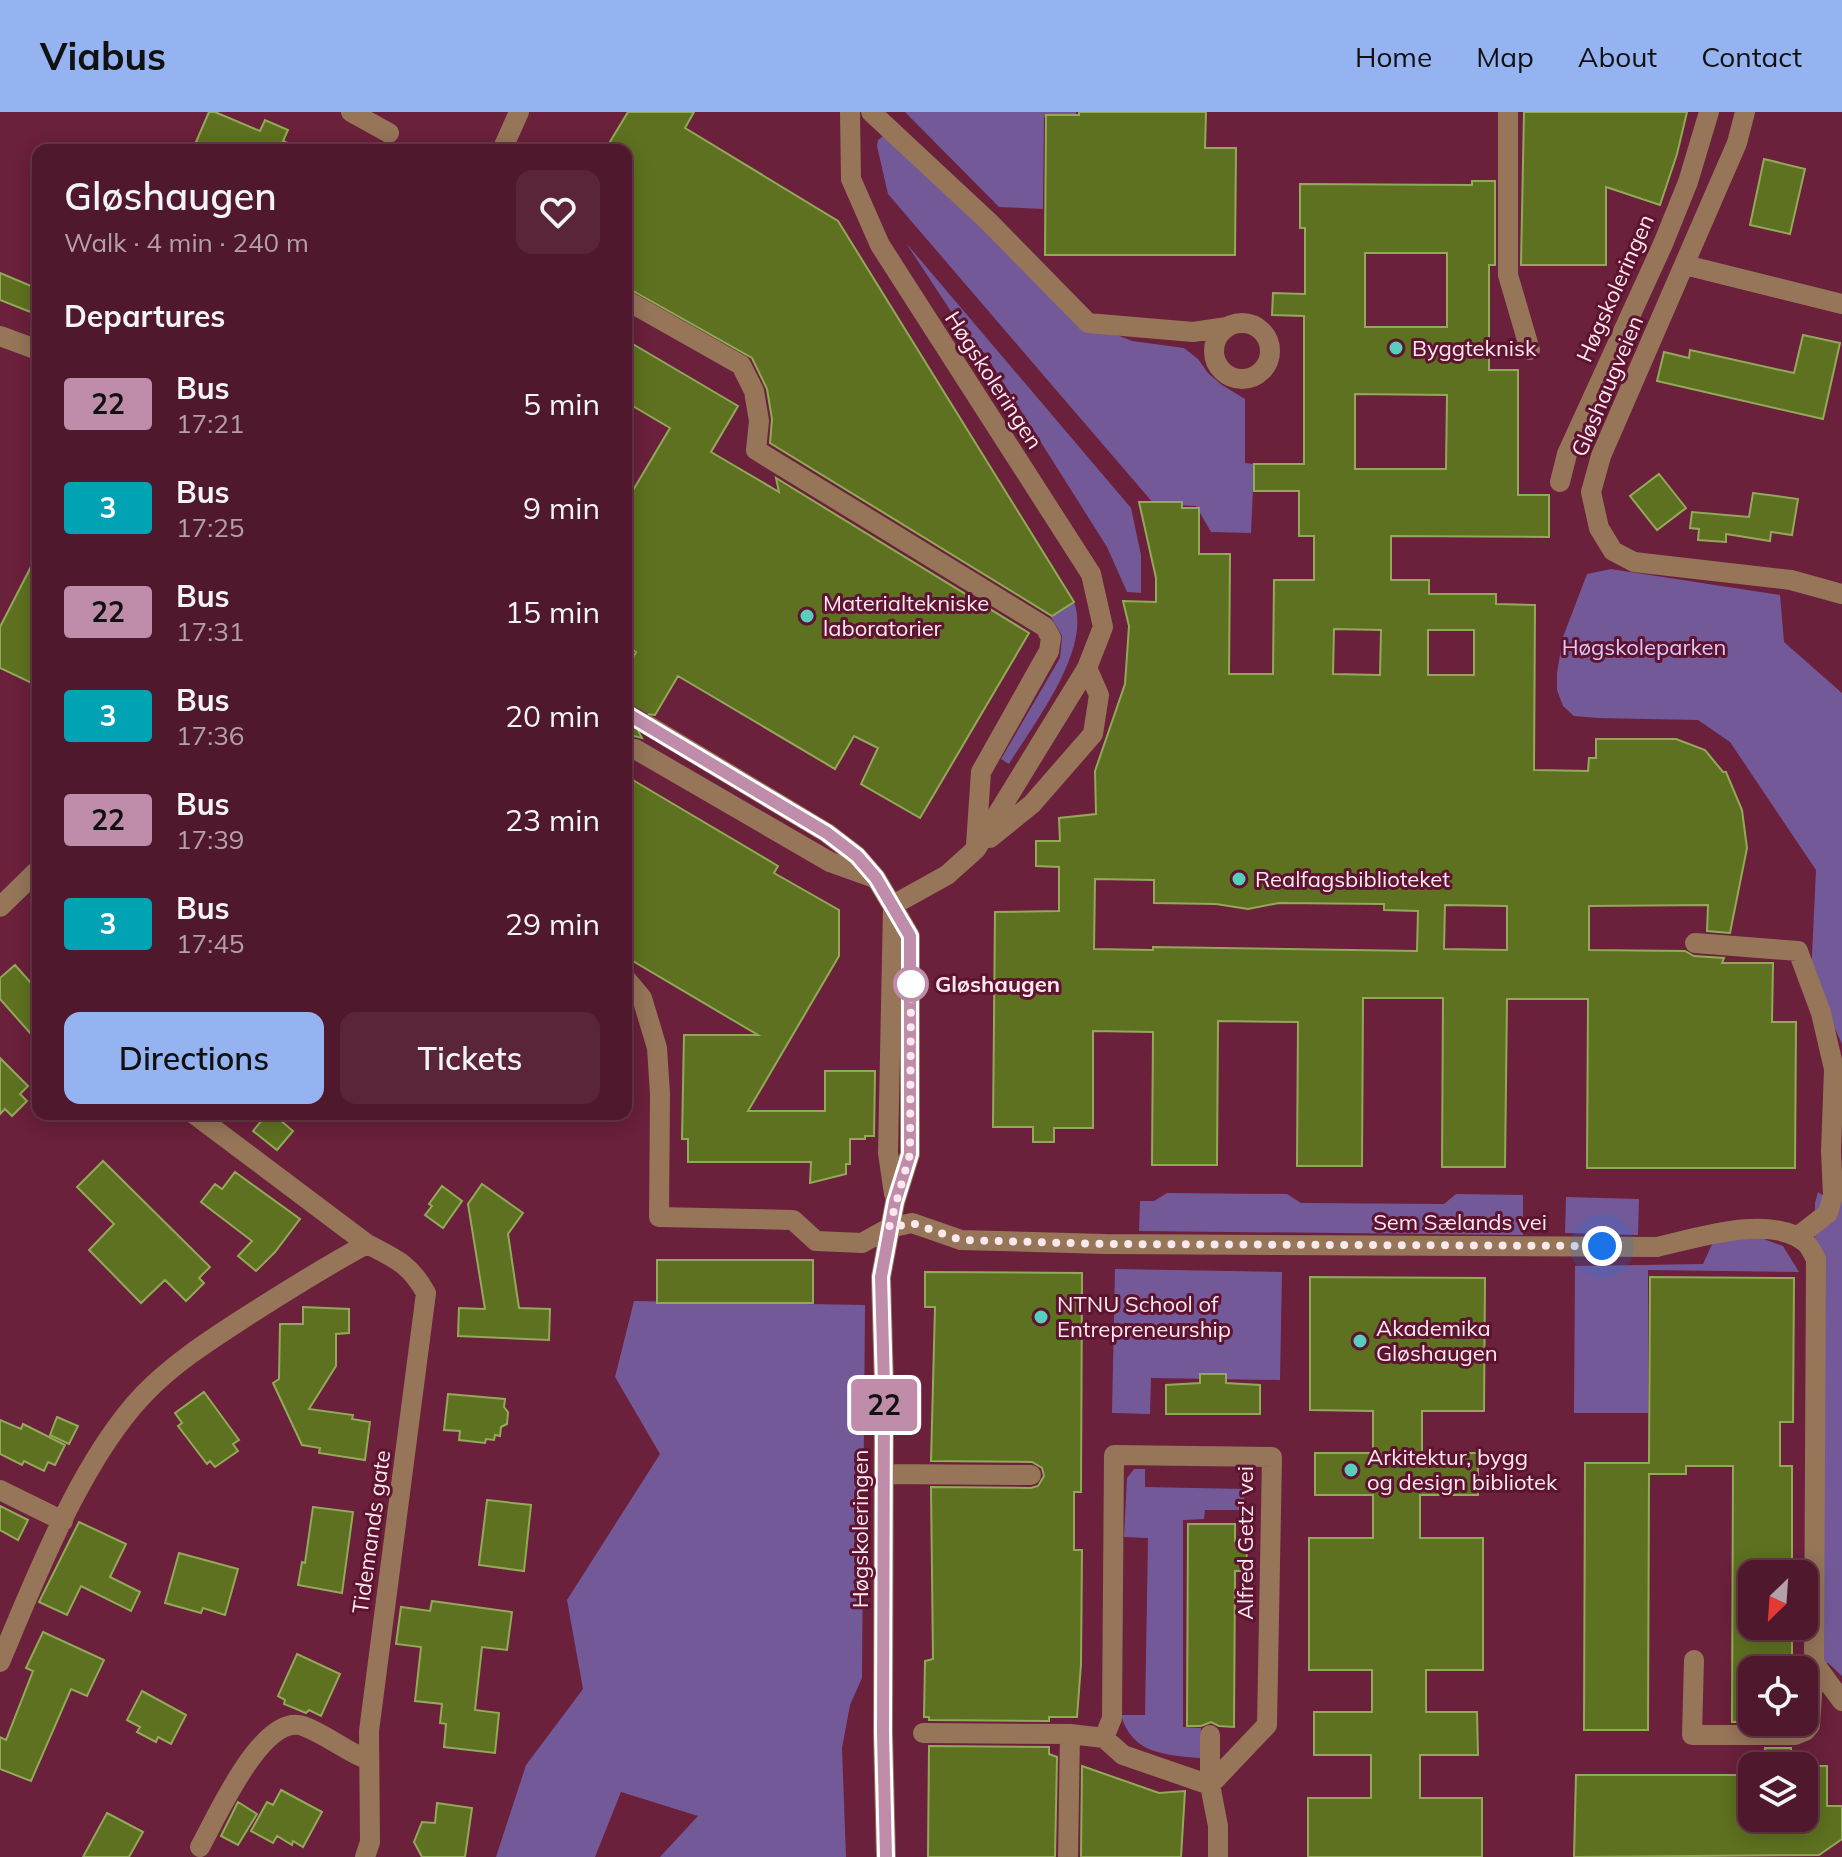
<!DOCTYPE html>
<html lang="en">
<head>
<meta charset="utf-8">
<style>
  :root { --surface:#50182c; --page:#5a2538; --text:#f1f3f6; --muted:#b4a0a9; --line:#673748; --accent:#95b2f1 }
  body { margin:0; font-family:Mulish,sans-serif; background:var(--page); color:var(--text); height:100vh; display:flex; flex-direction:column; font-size:30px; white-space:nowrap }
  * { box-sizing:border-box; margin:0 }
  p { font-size:26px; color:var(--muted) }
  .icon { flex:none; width:44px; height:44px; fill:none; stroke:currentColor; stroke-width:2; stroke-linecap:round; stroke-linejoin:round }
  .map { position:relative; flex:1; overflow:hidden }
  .drawer { position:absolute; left:32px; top:32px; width:600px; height:976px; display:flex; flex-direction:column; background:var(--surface); border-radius:16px; box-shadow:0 4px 20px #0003,0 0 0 2px var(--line) }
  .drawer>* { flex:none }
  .badge { padding:0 16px; border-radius:6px; font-size:28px; line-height:52px }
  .needle { width:52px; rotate:205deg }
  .buttons { position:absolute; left:1738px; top:1448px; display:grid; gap:16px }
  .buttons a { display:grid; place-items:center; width:80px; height:80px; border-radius:16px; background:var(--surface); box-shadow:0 4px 20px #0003,0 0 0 2px var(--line); font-size:40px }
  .you { position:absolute; width:40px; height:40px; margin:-20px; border:6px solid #fff; border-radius:50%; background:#1a73e8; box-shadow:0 0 0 12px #1a73e833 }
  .map>.badge { position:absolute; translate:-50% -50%; box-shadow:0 0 0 4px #fff }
  h2 { padding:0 32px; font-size:30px; line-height:72px }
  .round { display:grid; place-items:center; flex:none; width:84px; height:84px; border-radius:16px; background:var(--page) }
  .headline { display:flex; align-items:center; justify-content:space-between; height:136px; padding:0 32px }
  h1 { font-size:38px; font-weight:600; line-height:60px }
  .action { display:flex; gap:16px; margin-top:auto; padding:16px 32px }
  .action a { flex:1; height:92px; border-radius:16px; background:var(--accent); color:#111; font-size:32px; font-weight:600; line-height:92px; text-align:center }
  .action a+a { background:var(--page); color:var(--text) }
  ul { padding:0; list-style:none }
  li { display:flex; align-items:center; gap:24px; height:104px; padding:0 32px }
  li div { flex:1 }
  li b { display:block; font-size:30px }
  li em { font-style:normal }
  li .badge { min-width:88px; font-weight:700; text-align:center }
  header { display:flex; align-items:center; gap:48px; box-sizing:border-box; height:112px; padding:0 40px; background:var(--accent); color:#111 }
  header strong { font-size:38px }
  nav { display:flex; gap:44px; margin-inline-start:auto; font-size:28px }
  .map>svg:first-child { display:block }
  .green { fill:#745999 }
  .building { fill:#5d7120; stroke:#93a95a; stroke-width:2; fill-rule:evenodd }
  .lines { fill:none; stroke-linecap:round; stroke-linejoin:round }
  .minor-tunnel { stroke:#813e56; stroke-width:20; stroke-dasharray:20 10; stroke-linecap:butt }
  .minor { stroke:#967558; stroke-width:20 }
  .line-casing { stroke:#fff; stroke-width:18 }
  .line { stroke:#bf8ca9; stroke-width:12 }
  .walk { stroke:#fbe8ec; stroke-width:8; stroke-dasharray:0 14.4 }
  .poi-dot { fill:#5acebd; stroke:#5e1431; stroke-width:3 }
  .stop-dot { fill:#fff; stroke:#bf8ca9; stroke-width:4 }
  .labels { text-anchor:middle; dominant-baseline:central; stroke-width:6; stroke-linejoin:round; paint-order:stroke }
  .street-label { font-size:22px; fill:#fbe8ec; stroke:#5e1431 }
  .poi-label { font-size:22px; fill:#fbe8ec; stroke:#5e1431; text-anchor:start }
  .park-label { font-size:22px; fill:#dbcaf7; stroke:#5e1431 }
  .stop-label { font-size:22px; font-weight:bold; fill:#fbe8ec; stroke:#5e1431; text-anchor:start }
</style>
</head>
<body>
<header>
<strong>Viabus</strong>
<nav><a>Home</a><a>Map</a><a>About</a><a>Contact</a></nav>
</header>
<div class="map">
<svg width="1842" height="1745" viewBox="0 0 1842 1745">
  <rect width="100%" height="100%" fill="#6b203b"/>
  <path class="green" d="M 905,0 L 1076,0 L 1076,5 L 1044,5 L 1043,97 L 999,95 Z
    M 886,22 L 1088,211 L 1132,229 L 1184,236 L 1198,247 L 1208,261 L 1222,273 L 1245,287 L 1245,351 L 1254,352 L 1251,421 L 1211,420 L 1196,394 L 1154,392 L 888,82 L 877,34 L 878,28 Z
    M 906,131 L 1131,396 L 1141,443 L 1141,481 L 1127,480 L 1107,435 L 984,240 L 979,242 Z
    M 1611,457 L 1780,483 L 1784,530 L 1842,581 L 1842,932 L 1811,865 L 1816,758 L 1730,630 L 1698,608 L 1598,606 L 1574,604 L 1563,594 L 1557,578 L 1557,561 L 1563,525 L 1587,462 Z
    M 1074,490 C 1092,537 1034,611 1009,652 L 1001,647 L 1060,546 L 1062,524 L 1051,505 Z
    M 1842,1078 L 1842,1564 L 1828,1551 L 1814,1551 L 1815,1091 L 1818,1080 L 1835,1091 Z
    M 1167,1081 L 1287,1082 L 1301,1091 L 1444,1092 L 1456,1082 L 1523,1083 L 1523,1123 L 1139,1119 L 1140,1089 L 1154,1089 Z
    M 1566,1085 L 1639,1087 L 1638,1123 L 1565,1121 Z
    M 1732,1126 L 1761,1126 L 1783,1134 L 1799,1160 L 1648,1158 L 1648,1301 L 1574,1301 L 1575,1154 L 1703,1152 L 1713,1130 Z
    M 1115,1157 L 1282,1160 L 1280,1268 L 1151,1266 L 1150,1302 L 1112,1301 Z
    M 634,1189 L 865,1193 L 862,1566 L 850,1593 L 842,1636 L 846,1745 L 660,1745 L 698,1704 L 621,1680 L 595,1745 L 496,1745 L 526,1653 L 583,1577 L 567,1488 L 660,1342 L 615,1265 Z
    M 1134,1357 L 1145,1357 L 1145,1375 L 1244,1377 L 1244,1398 L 1205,1398 L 1204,1407 L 1183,1408 L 1183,1615 L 1201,1616 L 1200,1646 C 1165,1643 1132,1642 1121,1603 L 1145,1603 L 1148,1426 L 1124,1425 L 1127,1366 Z"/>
  <path class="building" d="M 209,0 L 215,0 L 260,19 L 265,8 L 288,18 L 283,29 L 304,38 L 215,38 L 196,30 Z
    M 628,0 L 694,0 L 685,16 L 838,109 L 1074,490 L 1052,504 L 770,331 L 772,307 L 767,277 L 752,246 L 626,175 L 626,38 L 605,38 Z
    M 1079,0 L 1206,0 L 1205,36 L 1236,36 L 1235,143 L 1045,143 L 1046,3 L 1079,3 Z
    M 1524,0 L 1687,0 L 1677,42 L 1660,93 L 1606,75 L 1606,153 L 1521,153 Z
    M 1764,47 L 1805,57 L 1790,122 L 1750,113 Z
    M 1472,69 L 1495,69 L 1495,153 L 1489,153 L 1489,258 L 1518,258 L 1518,383 L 1549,383 L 1549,425 L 1391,424 L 1391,468 L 1429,468 L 1429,482 L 1496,482 L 1496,492 L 1535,493 L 1534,658 L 1588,659 L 1589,646 L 1596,646 L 1596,627 L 1676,627 L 1705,638 L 1723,660 L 1726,660 L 1742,698 L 1747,736 L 1730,821 L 1707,819 L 1708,793 L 1589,794 L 1589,838 L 1685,839 L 1694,844 L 1724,846 L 1722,851 L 1773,851 L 1772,910 L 1796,910 L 1795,1056 L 1587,1056 L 1588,887 L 1507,887 L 1505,1055 L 1442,1055 L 1443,886 L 1363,886 L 1362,1054 L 1297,1054 L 1298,910 L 1218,909 L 1217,1053 L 1152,1053 L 1153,920 L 1093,919 L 1093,1016 L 1054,1016 L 1054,1030 L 1033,1030 L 1033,1015 L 993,1015 L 995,800 L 1059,799 L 1059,755 L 1036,754 L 1036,729 L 1060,729 L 1059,706 L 1096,702 L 1095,659 L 1125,572 L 1129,514 L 1123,489 L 1156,490 L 1156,466 L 1139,390 L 1182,390 L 1182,396 L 1199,396 L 1199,442 L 1230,442 L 1229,562 L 1273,562 L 1274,468 L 1314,468 L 1314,424 L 1299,424 L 1299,379 L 1254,379 L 1254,352 L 1304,352 L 1304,204 L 1272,203 L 1273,181 L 1305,182 L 1305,116 L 1300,116 L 1300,72 L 1472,73 ZM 1365,141 L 1447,141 L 1447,215 L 1365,215 ZM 1355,282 L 1447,283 L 1446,357 L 1355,357 ZM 1334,517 L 1381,518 L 1380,563 L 1333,562 ZM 1428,518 L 1474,518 L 1474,563 L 1428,563 ZM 1095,767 L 1154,768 L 1154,791 L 1216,792 L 1248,797 L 1279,791 L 1384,792 L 1384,798 L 1418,799 L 1417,839 L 1153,835 L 1153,838 L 1094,837 ZM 1445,793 L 1507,794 L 1507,838 L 1444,837 Z
    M 0,161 L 38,177 L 38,203 L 0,188 Z
    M 1803,223 L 1840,231 L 1823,307 L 1657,269 L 1664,240 L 1689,246 L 1690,238 L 1794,261 Z
    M 626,228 L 738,294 L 711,340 L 779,380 L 776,366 L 1029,521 L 920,706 L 861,672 L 878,636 L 854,624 L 835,657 L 678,564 L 655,603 L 643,602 L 638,608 L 636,615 L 642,626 L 634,624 L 626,628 L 626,557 L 636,540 L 626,534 L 626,390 L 670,316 L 626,290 Z
    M 1659,362 L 1686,396 L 1657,418 L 1630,384 Z
    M 1753,381 L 1798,387 L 1792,423 L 1771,420 L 1770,429 L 1726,422 L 1726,430 L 1698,428 L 1699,417 L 1690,416 L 1692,400 L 1749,405 Z
    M 38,441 L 38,574 L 0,556 L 0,515 Z
    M 626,664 L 778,754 L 774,761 L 839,798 L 839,844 L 748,999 L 825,999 L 825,959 L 875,959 L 874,1024 L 865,1024 L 865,1027 L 850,1027 L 850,1052 L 846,1052 L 846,1062 L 810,1071 L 811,1050 L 688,1050 L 688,1027 L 682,1027 L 684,923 L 758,923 L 626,845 Z
    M 15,853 L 38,879 L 38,930 L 0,887 L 0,866 Z
    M 0,946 L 28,974 L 20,982 L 27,989 L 12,1004 L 5,997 L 0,1002 Z
    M 267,1002 L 273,1002 L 293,1019 L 277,1038 L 253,1019 Z
    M 103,1049 L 210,1155 L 199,1166 L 204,1171 L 186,1189 L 165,1168 L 141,1191 L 89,1138 L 114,1112 L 77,1075 Z
    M 235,1060 L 300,1107 L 275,1140 L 256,1159 L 238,1144 L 252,1129 L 201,1090 L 215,1072 L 222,1077 Z
    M 482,1072 L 523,1101 L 508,1122 L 519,1196 L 550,1197 L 549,1228 L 458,1224 L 459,1196 L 485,1197 L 468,1092 Z
    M 442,1074 L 462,1089 L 443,1116 L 425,1103 L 432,1094 L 429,1092 Z
    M 657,1148 L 813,1148 L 813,1191 L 657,1191 Z
    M 925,1160 L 1082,1161 L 1081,1380 L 1074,1380 L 1074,1438 L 1082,1438 L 1081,1552 L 1077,1605 L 1049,1605 L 1049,1609 L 929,1608 L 929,1605 L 924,1605 L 925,1549 L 933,1547 L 931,1375 L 1031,1376 L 1038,1374 L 1044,1364 L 1042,1356 L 1032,1350 L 931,1349 L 935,1195 L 925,1195 Z
    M 1310,1165 L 1485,1166 L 1484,1299 L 1422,1299 L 1422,1341 L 1478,1341 L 1478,1383 L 1420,1383 L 1420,1426 L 1483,1426 L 1483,1558 L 1426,1558 L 1426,1600 L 1477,1600 L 1478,1643 L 1420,1643 L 1420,1686 L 1482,1686 L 1482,1745 L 1308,1745 L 1308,1686 L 1371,1686 L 1371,1643 L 1314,1643 L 1314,1600 L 1372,1600 L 1372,1558 L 1309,1558 L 1309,1426 L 1373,1426 L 1373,1383 L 1315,1383 L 1315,1341 L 1373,1341 L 1373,1299 L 1310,1298 Z
    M 1650,1165 L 1794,1166 L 1793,1310 L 1780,1310 L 1780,1354 L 1792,1354 L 1792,1462 L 1752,1462 L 1752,1514 L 1792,1514 L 1792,1558 L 1752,1558 L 1752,1610 L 1732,1610 L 1733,1354 L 1686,1354 L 1686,1362 L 1649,1362 L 1648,1618 L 1584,1618 L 1585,1351 L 1649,1351 Z
    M 303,1195 L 349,1197 L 349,1221 L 336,1222 L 336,1254 L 309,1297 L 353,1303 L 352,1307 L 370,1310 L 365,1348 L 319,1341 L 320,1336 L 302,1333 L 273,1271 L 279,1267 L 280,1212 L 303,1212 Z
    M 1200,1262 L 1226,1262 L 1226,1271 L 1260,1273 L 1260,1302 L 1166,1302 L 1166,1273 L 1200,1271 Z
    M 204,1280 L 239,1328 L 233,1332 L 238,1339 L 215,1355 L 210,1349 L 207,1352 L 178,1314 L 182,1311 L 175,1301 Z
    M 448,1282 L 505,1287 L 504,1295 L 508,1300 L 507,1312 L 501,1315 L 500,1324 L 495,1323 L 494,1328 L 486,1327 L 485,1331 L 459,1328 L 460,1319 L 444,1318 Z
    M 57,1305 L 78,1314 L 69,1332 L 50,1323 Z
    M 0,1308 L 21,1317 L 23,1312 L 65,1333 L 55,1353 L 48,1350 L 44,1359 L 24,1349 L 22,1353 L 0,1342 Z
    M 487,1388 L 531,1393 L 524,1459 L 479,1453 Z
    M 0,1394 L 28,1408 L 18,1428 L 0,1418 Z
    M 313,1395 L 353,1400 L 342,1481 L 298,1473 L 302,1450 L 305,1451 Z
    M 79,1410 L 126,1432 L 110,1465 L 140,1480 L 131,1499 L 81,1474 L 67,1503 L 39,1490 Z
    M 1188,1412 L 1235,1412 L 1235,1429 L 1246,1429 L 1247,1434 L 1246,1459 L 1235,1459 L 1234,1615 L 1219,1614 L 1211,1610 L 1201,1614 L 1187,1614 Z
    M 179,1441 L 238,1457 L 225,1503 L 203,1496 L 201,1501 L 165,1491 Z
    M 432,1489 L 512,1500 L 507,1538 L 482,1535 L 475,1598 L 499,1601 L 495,1641 L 444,1635 L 446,1612 L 440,1611 L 442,1592 L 415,1589 L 421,1535 L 396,1532 L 401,1495 L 430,1499 Z
    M 43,1520 L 104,1548 L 87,1584 L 71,1577 L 31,1669 L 0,1657 L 0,1625 L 6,1628 L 33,1559 L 26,1556 Z
    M 297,1542 L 340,1562 L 321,1604 L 309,1598 L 306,1601 L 284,1592 L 285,1588 L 278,1584 Z
    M 142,1579 L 186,1603 L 171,1632 L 158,1625 L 156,1630 L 137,1620 L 140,1615 L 127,1608 Z
    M 929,1634 L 1049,1635 L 1049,1642 L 1057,1645 L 1055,1745 L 928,1745 Z
    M 1765,1636 L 1791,1636 L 1791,1654 L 1764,1654 Z
    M 1082,1654 L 1159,1681 L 1185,1679 L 1181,1745 L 1081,1745 Z
    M 1804,1654 L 1827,1654 L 1827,1694 L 1842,1694 L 1842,1727 L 1819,1743 L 1574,1745 L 1576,1663 L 1752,1663 L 1752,1706 L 1804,1706 Z
    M 281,1678 L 322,1700 L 303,1735 L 293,1729 L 292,1733 L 277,1724 L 273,1731 L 251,1719 L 267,1690 L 273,1693 Z
    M 238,1690 L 257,1702 L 238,1733 L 221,1724 Z
    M 437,1691 L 472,1696 L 465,1745 L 422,1745 L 414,1730 L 422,1710 L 435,1711 Z
    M 107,1701 L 143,1720 L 129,1745 L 83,1745 Z"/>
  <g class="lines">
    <path class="minor-tunnel" d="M 626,600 L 649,614"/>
    <path class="minor" d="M 351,0 L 389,21
      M 850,0 L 851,67 L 880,133 L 1091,462 L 1103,515 L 1087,556 L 976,737 L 947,763 L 893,793
      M 871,0 L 988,109 L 1088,211 L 1193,220 L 1227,215
      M 1508,0 L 1508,163 L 1530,238
      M 1745,0 L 1737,31 L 1601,344 L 1591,380 L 1599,416 L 1613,439 L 1634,450 L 1791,468 L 1842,482
      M 502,38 L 519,0
      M 1685,153 L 1842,192
      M 626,188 L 741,253 L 754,279 L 759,309 L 756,338 L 1045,515 L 1051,526 L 1049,539 L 981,660 L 976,733
      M1214 239a28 28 0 1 1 56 0a28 28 0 1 1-56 0Z
      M 0,224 L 38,238
      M 1560,370 L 1567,342 L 1663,132 L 1688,70 L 1709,0
      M 649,614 L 827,721 L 857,744 L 876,766 L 910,824 L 910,1042 L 895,1090 L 881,1165 L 884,1274 L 883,1621 L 886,1745
      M 635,637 L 830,750 L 872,765
      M 990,726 L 1032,692 L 1093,622 L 1099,583 L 1087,556
      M 0,795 L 38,758
      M 893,795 L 888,1041 L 894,1082
      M 1695,831 L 1798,839 L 1821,901 L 1834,957 L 1831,1039 L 1833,1083 L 1828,1101 L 1797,1125
      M 626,867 L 642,886 L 657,936 L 660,982 L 659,1105 L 793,1108 L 816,1129 L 862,1131 L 889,1116 L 912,1111 L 961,1128 L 1105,1132 L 1657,1135 C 1697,1126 1771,1101 1806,1131 C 1810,1135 1813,1142 1816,1147 L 1814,1551 L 1810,1613 L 1805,1619 L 1795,1623 L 1692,1623 L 1694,1548
      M 194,1002 L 367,1132
      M 884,1362 L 1031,1363
      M 0,1378 L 63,1409
      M 0,1550 C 36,1465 81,1348 144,1282 C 173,1252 207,1230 241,1208 C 283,1181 324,1155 367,1132 C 396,1147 410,1152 426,1181 L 369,1619 L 370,1730 L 365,1745
      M 1814,1551 L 1842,1589
      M 923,1621 L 1070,1622 L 1104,1626 L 1112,1606 L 1114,1343 L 1272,1345 L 1267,1613 L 1210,1673 L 1123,1643 L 1104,1626
      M 1210,1623 L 1210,1673 L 1218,1714 L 1218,1745
      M 200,1735 C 217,1705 262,1601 303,1614 C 326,1622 346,1640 369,1648
      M 1068,1745 L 1070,1622"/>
  </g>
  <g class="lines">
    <g class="line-casing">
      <path id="line" d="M 626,601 L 827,721 L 857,744 L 876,766 L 910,824 L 910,1042 L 895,1090 L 881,1165 L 884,1274 L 883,1621 L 886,1745"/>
    </g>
    <use href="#line" class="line"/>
    <path class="walk" d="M 911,872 L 910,1042 L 889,1116 L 912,1111 L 961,1128 L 1105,1132 L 1602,1134"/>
  </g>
  <g class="poi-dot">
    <circle cx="1396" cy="236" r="8"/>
    <circle cx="807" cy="504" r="8"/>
    <circle cx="1239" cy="767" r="8"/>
    <circle cx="1041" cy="1205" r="8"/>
    <circle cx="1360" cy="1229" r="8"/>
    <circle cx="1351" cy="1358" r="8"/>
  </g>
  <circle class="stop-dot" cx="911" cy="872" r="16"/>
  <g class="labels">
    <g class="street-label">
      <text transform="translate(1615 176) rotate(-66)">Høgskoleringen</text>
      <text transform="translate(994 268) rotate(57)">Høgskoleringen</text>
      <text transform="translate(1607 274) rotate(-67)">Gløshaugveien</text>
      <text x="1460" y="1110">Sem Sælands vei</text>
      <text transform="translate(860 1417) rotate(-90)">Høgskoleringen</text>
      <text transform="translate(371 1420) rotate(-82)">Tidemands gate</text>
      <text transform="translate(1245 1431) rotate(-90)">Alfred Getz' vei</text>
    </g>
    <g class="poi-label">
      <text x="1412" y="236">Byggteknisk</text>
      <text x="823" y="491">Materialtekniske<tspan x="823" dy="25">laboratorier</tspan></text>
      <text x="1255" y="767">Realfagsbiblioteket</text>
      <text x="1057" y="1192">NTNU School of<tspan x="1057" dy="25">Entrepreneurship</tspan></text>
      <text x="1376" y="1216">Akademika<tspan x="1376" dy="25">Gløshaugen</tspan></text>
      <text x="1367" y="1345">Arkitektur, bygg<tspan x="1367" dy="25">og design bibliotek</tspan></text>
    </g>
    <g class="park-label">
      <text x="1644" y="535">Høgskoleparken</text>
    </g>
    <g class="stop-label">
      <text x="935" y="872">Gløshaugen</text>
    </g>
  </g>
</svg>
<div class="buttons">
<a><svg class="needle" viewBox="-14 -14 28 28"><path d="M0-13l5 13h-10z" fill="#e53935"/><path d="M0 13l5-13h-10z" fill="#b4a0a9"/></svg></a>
<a><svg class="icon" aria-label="locate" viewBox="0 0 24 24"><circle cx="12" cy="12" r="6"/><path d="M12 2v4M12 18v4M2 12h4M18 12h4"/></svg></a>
<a><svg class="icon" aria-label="layers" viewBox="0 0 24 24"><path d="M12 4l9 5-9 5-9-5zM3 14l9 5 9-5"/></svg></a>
</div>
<div class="you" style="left:1602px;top:1134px"></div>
<b class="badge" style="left:884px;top:1293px;background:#bf8ca9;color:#111">22</b>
<section class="drawer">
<div class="headline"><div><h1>Gløshaugen</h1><p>Walk · 4 min · 240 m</p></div><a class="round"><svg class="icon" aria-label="heart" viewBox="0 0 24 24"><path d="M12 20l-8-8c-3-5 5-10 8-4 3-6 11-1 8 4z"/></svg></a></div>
<h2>Departures</h2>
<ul>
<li><span class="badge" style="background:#bf8ca9;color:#111">22</span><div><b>Bus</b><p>17:21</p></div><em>5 min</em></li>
<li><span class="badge" style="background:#00a3b4;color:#fff">3</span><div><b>Bus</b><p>17:25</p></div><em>9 min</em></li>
<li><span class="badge" style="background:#bf8ca9;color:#111">22</span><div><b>Bus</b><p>17:31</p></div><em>15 min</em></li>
<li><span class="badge" style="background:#00a3b4;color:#fff">3</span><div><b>Bus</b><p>17:36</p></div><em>20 min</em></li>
<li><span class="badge" style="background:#bf8ca9;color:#111">22</span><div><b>Bus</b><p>17:39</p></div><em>23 min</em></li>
<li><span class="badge" style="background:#00a3b4;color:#fff">3</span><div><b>Bus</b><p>17:45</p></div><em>29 min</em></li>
</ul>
<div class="action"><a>Directions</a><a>Tickets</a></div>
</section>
</div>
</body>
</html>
